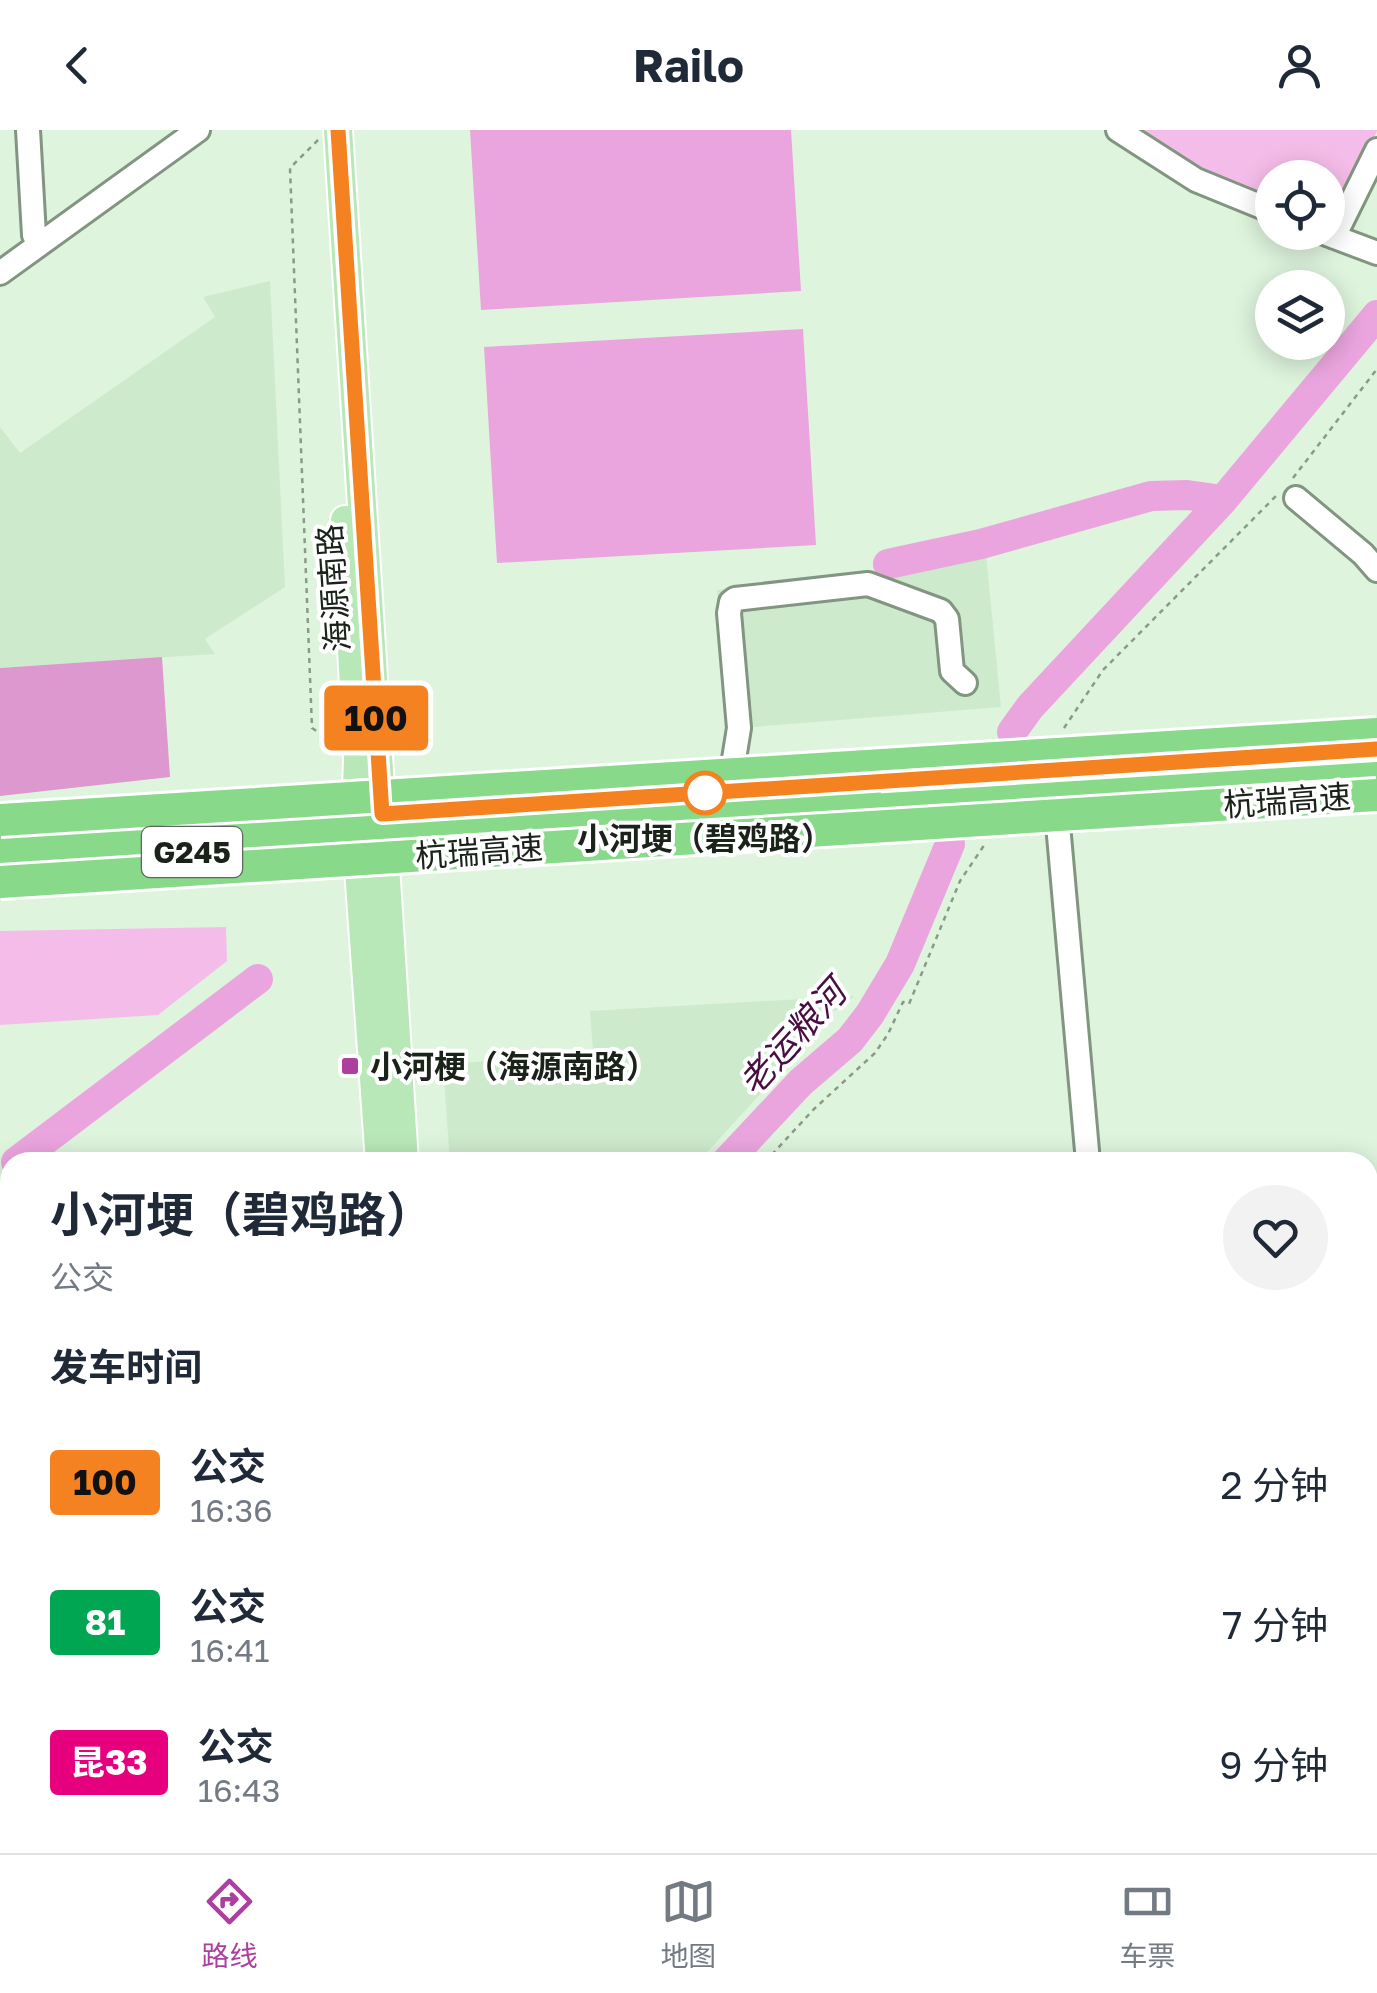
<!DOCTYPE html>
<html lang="zh">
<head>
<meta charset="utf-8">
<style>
  :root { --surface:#fff; --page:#f2f2f3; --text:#1f2937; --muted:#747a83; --line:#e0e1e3; --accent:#ad409f }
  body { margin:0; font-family:"Golos Text","Noto Sans SC",sans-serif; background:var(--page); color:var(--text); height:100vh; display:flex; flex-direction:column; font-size:38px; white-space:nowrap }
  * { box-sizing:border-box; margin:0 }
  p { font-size:32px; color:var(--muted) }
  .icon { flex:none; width:55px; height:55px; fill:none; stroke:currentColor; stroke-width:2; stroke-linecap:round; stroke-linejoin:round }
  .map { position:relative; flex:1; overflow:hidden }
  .panel { position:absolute; left:0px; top:1022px; width:1378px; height:702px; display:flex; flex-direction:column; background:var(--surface); border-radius:30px 30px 0 0; box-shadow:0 5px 25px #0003 }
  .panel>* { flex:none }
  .badge { padding:0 20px; border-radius:8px; font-size:35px; line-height:65px }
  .buttons { position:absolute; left:1255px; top:30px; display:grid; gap:20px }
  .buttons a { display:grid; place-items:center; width:90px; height:90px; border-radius:50%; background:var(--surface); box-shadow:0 5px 25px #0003; font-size:50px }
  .map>.badge { position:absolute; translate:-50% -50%; box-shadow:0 0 0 5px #fff }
  h2 { padding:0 50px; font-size:38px; line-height:90px }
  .round { display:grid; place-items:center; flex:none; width:105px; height:105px; border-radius:52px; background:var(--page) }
  .overview { display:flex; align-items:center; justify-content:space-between; height:170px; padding:0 50px }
  h1 { font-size:48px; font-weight:700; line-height:75px }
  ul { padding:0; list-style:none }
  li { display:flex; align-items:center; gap:30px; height:140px; padding:0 50px }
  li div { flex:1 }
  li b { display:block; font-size:38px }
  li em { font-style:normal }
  li .badge { min-width:110px; font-weight:700; text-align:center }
  header { display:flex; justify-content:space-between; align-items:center; height:130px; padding:0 50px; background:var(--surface); font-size:45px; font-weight:700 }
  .tabs { display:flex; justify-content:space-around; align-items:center; height:140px; border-top:2px solid var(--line); background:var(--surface); font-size:28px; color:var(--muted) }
  .tabs a { display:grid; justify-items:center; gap:5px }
  .tabs .active { color:var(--accent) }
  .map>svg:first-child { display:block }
  .built { fill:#ceeacd }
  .green { fill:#f4bde9 }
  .forest { fill:#dd98d0 }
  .water { fill:#eaa5de }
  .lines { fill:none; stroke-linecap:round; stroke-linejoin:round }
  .river { stroke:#eaa5de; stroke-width:30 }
  .minor-tunnel { stroke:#b7cab6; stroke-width:22; stroke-dasharray:22 11; stroke-linecap:butt }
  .minor-casing { stroke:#819580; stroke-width:28 }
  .major-casing { stroke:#fff; stroke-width:32 }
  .highway-casing { stroke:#fff; stroke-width:38 }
  .path { stroke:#8a9a89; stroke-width:2.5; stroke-dasharray:5 5; stroke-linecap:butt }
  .minor { stroke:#fff; stroke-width:22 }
  .major { stroke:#b8e8b8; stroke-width:28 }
  .highway { stroke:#88d989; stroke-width:32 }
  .highway-bridge-casing { stroke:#fff; stroke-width:38; stroke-linecap:butt }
  .highway-bridge { stroke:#88d989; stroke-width:32 }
  .line-casing { stroke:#fff; stroke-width:22 }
  .line { stroke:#f58220; stroke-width:15 }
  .stop-dot { fill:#fff; stroke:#f58220; stroke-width:5 }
  .poi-dot { fill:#ad409f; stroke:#fff; stroke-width:4 }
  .labels { text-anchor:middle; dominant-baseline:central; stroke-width:8; stroke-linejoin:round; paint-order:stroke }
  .shield { fill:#fff; stroke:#5f645f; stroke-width:2.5 }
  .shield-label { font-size:30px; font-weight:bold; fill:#1a221a }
  .street-label { font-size:32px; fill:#1a221a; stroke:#fff }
  .stop-label { font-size:32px; font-weight:bold; fill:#1a221a; stroke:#fff }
  .poi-label { font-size:32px; font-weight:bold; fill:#1a221a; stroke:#fff; text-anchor:start }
  .water-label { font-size:35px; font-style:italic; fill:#490d42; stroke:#fff }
</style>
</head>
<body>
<header><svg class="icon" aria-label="back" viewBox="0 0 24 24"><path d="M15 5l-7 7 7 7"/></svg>Railo<svg class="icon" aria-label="person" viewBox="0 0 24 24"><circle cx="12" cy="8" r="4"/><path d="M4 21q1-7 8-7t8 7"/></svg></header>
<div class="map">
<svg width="1377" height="1723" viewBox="0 0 1377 1723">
  <rect width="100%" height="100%" fill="#def4dd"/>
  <path class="built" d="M 270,151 L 285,457 L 205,509 L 215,524 L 0,538 L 0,297 L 20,323 L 215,187 L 203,167 Z
    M 986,425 L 1001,577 L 729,599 L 717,460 L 885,446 Z
    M 854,866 L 844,877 L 822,885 L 796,925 L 698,1032 L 450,1032 L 443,935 L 593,921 L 590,881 Z"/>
  <path class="green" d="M 1129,0 L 1377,0 L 1377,1 L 1355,53 L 1331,84 L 1328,84 L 1328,48 L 1272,48 L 1272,76 L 1189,38 Z
    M 226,797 L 227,831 L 158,885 L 0,895 L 0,801 Z"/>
  <path class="forest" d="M 162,527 L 170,647 L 0,666 L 0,538 Z"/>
  <path class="water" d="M 470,0 L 791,0 L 801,161 L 481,180 Z
    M 803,199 L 816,415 L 497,433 L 484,217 Z"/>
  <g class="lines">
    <path class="river" d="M 888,434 L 981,414 L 1151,366 L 1187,365 L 1223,370
      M 1012,602 L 1030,577 L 1223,370 L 1377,185
      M 16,1032 L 258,849
      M 726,1032 L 801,952 L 850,910 L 870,884 L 900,834 L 950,714
      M 0,1647 L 10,1633"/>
    <path class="minor-tunnel" d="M 66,1715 L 67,1723"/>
    <g class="minor-casing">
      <path id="minor" d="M 28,0 L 34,105 L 38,114
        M 1118,0 L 1196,50 L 1272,81
        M 1324,103 L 1377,123
        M 1334,107 L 1377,20
        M 0,143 L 198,0
        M 1296,368 L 1363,424 L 1377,440
        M 736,657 L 734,629 L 739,598 L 729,483 L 731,472 L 735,469 L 868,454 L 941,481 L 947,489 L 952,541 L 965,553
        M 1056,672 L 1088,1032
        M 1368,1173 L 1377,1173
        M 0,1551 L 10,1539
        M 0,1594 L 10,1602
        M 1368,1664 L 1377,1664
        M 1368,1688 L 1377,1688
        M 365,1723 L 365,1715
        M 476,1723 L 477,1715
        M 1075,1723 L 1076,1715"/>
    </g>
    <g class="major-casing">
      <path id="major" d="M 338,0 L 404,1032
        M 345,390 L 358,630 L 356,686 L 357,711 L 380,1032
        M 406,1723 L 406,1715
        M 434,1723 L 435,1715"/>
    </g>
    <g class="highway-casing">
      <path id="highway" d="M 0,709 L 869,652
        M 0,735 L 1377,648"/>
    </g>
    <path class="path" d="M 318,10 L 290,38 L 312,598 L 334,613
      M 1293,348 L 1377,239
      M 1064,598 L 1103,540 L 1277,365
      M 765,1032 L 814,979 L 875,923 L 888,904 L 903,872 L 909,874 L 960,751 L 985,714"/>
    <use href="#minor" class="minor"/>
    <use href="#major" class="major"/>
    <use href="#highway" class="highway"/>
    <g class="highway-bridge-casing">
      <path id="highway-bridge" d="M 0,690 L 1377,604
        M 0,752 L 1377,665"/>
    </g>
    <use href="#highway-bridge" class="highway-bridge"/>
  </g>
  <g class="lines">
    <g class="line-casing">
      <path id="line" d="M 338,0 L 382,684 L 1377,619"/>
    </g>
    <use href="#line" class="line"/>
  </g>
  <circle class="stop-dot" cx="705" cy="663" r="20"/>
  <rect class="poi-dot" x="340" y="926" width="20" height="20" rx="5"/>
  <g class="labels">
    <rect class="shield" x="142" y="697" width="100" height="50" rx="8"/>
    <g class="shield-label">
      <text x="192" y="722">G245</text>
    </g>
    <g class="street-label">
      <text transform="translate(333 458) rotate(-94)">海源南路</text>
      <text transform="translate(1287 670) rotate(-4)">杭瑞高速</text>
      <text transform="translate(479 721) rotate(-4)">杭瑞高速</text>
    </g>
    <g class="stop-label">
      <text x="705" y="708">小河埂（碧鸡路）</text>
    </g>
    <g class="poi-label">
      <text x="370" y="936">小河梗（海源南路）</text>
    </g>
    <g class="water-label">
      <text transform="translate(792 907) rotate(-48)">老运粮河</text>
    </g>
  </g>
</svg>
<div class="buttons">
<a><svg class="icon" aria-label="locate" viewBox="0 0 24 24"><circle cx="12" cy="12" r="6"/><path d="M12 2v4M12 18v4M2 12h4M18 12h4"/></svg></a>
<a><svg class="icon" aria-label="layers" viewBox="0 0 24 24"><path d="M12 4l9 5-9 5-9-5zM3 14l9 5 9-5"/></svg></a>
</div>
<b class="badge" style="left:376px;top:588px;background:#f58220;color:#111">100</b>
<section class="panel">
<div class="overview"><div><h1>小河埂（碧鸡路）</h1><p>公交</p></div><a class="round"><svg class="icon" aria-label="heart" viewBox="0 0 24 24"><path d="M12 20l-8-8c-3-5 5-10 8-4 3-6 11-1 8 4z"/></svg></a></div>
<h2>发车时间</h2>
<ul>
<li><span class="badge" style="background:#f58220;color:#111">100</span><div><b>公交</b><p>16:36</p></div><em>2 分钟</em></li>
<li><span class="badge" style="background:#00a651;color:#fff">81</span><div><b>公交</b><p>16:41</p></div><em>7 分钟</em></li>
<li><span class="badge" style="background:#e6007e;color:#fff">昆33</span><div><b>公交</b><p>16:43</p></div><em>9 分钟</em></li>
</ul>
</section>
</div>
<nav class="tabs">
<a class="active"><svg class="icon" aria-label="directions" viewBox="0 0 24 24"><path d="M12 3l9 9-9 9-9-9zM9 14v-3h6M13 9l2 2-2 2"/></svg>路线</a>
<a><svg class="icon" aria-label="map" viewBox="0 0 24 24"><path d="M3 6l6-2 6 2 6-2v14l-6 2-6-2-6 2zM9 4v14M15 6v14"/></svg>地图</a>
<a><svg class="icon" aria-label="tickets" viewBox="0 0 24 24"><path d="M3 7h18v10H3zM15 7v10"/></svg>车票</a>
</nav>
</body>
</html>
